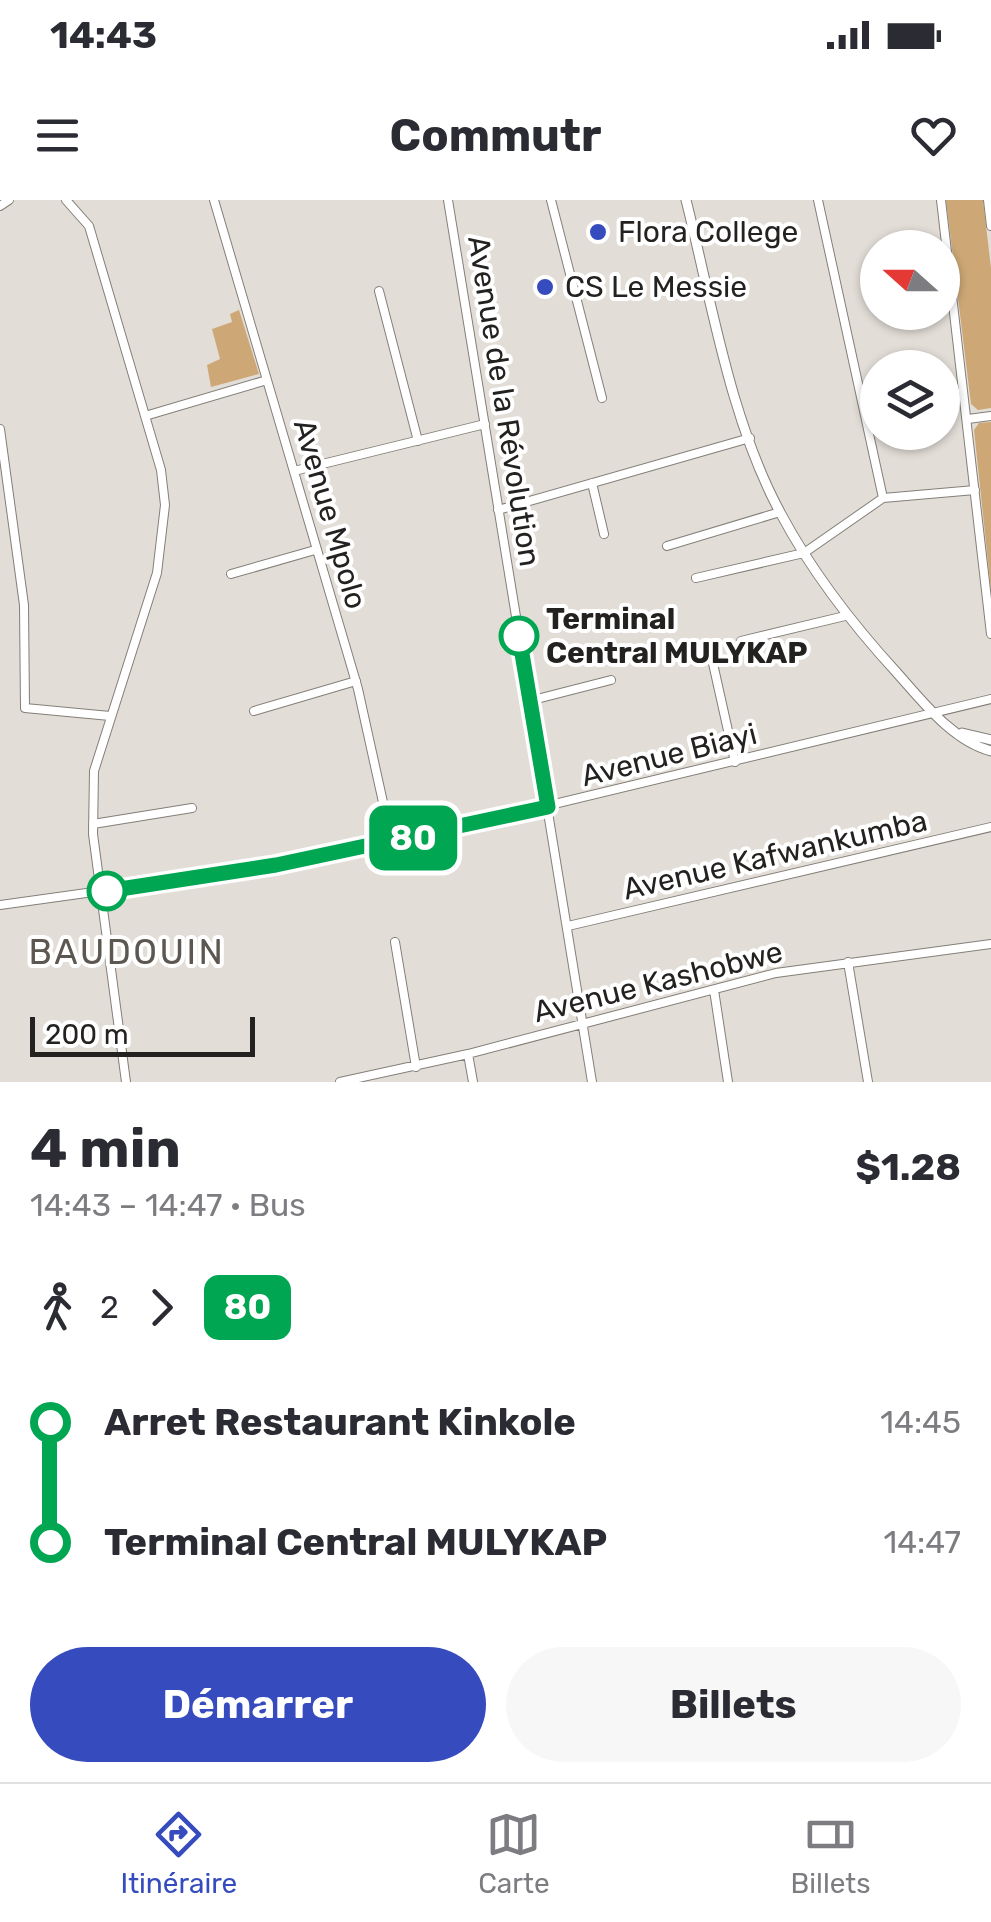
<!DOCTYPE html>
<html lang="fr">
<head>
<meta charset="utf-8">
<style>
  :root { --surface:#fff; --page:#f7f7f7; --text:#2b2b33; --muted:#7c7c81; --line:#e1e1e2; --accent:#364cbe }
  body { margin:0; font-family:Rubik,sans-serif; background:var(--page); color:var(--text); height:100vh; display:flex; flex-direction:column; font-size:38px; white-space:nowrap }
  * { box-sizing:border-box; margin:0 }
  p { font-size:32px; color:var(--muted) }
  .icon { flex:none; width:55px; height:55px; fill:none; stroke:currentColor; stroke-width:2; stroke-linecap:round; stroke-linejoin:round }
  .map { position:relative; height:882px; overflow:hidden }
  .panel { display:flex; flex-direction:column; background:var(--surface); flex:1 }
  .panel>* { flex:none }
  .badge { padding:0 20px; border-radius:15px; font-size:35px; line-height:65px }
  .needle { width:65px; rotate:291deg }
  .fabs { position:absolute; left:860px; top:30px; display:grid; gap:20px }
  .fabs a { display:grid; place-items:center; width:100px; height:100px; border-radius:50%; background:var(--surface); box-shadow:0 2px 8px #0004; font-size:50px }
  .scale { position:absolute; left:30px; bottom:25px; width:225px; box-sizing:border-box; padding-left:10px; border:5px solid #242220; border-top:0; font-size:28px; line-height:35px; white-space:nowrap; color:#242220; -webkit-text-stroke:8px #fff; paint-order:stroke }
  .map>.badge { position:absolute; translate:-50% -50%; box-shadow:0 0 0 5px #fff }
  .legs { display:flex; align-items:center; gap:15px; height:110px; padding:0 30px; font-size:32px }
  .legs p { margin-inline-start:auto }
  .head { display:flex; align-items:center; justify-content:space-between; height:170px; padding:0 30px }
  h1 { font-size:55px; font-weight:700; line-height:75px }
  .action { display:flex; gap:20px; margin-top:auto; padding:20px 30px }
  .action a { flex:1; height:115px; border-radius:60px; background:var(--accent); color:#fff; font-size:40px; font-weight:700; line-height:115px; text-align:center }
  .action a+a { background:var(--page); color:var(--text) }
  ul { padding:0 30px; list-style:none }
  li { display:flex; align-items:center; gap:35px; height:120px; font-size:38px }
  li i { display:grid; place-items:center; width:15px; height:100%; margin:0 12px; background:currentColor }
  li i::after { content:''; width:25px; height:25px; margin:-12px; border:8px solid; border-radius:50%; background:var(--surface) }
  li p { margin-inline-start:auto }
  li:first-child i { background:linear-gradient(#0000 50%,currentColor 0) }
  li:last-child i { background:linear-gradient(currentColor 50%,#0000 0) }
  .status { display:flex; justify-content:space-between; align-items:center; height:70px; padding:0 50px; background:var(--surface); direction:ltr }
  .status svg { height:28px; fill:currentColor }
  header { display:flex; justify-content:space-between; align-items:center; height:130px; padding:0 30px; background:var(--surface); font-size:45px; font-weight:700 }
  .tabs { display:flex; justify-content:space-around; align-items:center; height:140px; border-top:2px solid var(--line); background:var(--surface); font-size:28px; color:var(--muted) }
  .tabs a { display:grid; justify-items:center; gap:5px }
  .tabs .active { color:var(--accent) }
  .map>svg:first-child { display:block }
  .green { fill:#cda876 }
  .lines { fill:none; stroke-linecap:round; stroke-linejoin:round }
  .minor-casing { stroke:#837f78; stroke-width:10 }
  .major-casing { stroke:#837f78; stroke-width:11 }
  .minor { stroke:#fff; stroke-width:8 }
  .major { stroke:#fff; stroke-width:9 }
  .line-1-casing { stroke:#fff; stroke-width:22 }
  .line-1 { stroke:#00a651; stroke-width:15 }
  .poi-dot { fill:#364cbe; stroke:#fff; stroke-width:4 }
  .stop-1-dot { fill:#fff; stroke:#00a651; stroke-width:5 }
  .labels { text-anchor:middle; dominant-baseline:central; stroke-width:8; stroke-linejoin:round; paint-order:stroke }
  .poi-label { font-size:30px; fill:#242220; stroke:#fff; text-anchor:start }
  .street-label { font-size:30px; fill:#242220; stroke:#fff }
  .stop-label { font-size:30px; font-weight:bold; fill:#242220; stroke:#fff; text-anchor:start }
  .quarter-label { font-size:35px; letter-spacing:2.5px; fill:#5c5751; stroke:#fff }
</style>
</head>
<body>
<div class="status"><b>14:43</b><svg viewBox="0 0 49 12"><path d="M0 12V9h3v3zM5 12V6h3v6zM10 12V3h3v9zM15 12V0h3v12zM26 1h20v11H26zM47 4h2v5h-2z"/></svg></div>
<header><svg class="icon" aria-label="menu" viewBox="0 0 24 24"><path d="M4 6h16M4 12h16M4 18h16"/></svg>Commutr<svg class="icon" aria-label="heart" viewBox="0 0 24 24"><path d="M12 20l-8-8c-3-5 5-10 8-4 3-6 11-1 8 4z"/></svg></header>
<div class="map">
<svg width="991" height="882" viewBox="0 0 991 882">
  <rect width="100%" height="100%" fill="#e3ddd7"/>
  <path class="green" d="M 946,0 L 983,0 L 991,68 L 991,208 L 978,210 L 971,204 Z
    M 239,110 L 259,174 L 211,187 L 207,165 L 220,159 L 212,129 L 232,122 L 230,114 Z
    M 991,222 L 991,390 L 974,230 L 979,223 Z"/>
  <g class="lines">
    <g class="minor-casing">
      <path id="minor" d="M 66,0 L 89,26 L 161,270 L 165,305 L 157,373 L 94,571 L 93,634 L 126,882
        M 214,0 L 358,489 L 392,643
        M 448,0 L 592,882
        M 551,0 L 602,198
        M 818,0 L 883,298
        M 941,0 L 991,434
        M 988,0 L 991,26
        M 0,6 L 9,0
        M 379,91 L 418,241
        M 145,216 L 267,180
        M 968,219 L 991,216
        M 0,229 L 24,405 L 25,508 L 110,516
        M 294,271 L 485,224
        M 592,283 L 604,334
        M 498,310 L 750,238
        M 667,346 L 780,312
        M 231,374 L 315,350
        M 696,378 L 804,353 L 883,298 L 975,290
        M 741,441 L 845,416
        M 712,459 L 735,562
        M 529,501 L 611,480
        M 254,511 L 356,481
        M 93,624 L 192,608
        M 0,705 L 237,672 L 392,643 L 991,499
        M 568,726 L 991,627
        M 395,742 L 416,867
        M 848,762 L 868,882
        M 714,790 L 728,882
        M 468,854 L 473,882
        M 340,882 L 468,854 L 776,773 L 991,744"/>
    </g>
    <g class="major-casing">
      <path id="major" d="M 686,0 C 712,103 730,220 781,314 C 813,374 853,425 898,474 C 923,502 953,541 991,551
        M 962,533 L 991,540"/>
    </g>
    <use href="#minor" class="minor"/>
    <use href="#major" class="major"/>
  </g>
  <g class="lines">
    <g class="line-1-casing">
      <path id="line-1" d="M 107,691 L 276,665 L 548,607 L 519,436"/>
    </g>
    <use href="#line-1" class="line-1"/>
  </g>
  <g class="poi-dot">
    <circle cx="598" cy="32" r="10"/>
    <circle cx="545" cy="87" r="10"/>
  </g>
  <g class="stop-1-dot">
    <circle cx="519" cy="436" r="18"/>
    <circle cx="107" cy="691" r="18"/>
  </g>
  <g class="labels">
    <g class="poi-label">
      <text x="618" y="32">Flora College</text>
      <text x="565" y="87">CS Le Messie</text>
    </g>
    <g class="street-label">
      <text transform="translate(504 201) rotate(81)">Avenue de la Révolution</text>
      <text transform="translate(330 314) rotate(74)">Avenue Mpolo</text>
      <text transform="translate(669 555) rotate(-14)">Avenue Biayi</text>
      <text transform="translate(775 655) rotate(-13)">Avenue Kafwankumba</text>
      <text transform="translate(658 782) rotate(-14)">Avenue Kashobwe</text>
    </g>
    <g class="stop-label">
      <text x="546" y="419">Terminal<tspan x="546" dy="34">Central MULYKAP</tspan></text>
    </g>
    <g class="quarter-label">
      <text x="127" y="752">BAUDOUIN</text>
    </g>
  </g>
</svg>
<div class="fabs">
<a><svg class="needle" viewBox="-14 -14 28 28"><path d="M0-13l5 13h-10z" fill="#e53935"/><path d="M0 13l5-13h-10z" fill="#7c7c81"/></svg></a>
<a><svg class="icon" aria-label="layers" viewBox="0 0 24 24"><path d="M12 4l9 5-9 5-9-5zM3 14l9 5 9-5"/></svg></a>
</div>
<div class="scale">200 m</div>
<b class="badge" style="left:413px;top:638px;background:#00a651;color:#fff">80</b>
</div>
<section class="panel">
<div class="head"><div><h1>4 min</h1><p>14:43 – 14:47 · Bus</p></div><b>$1.28</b></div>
<div class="legs"><svg class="icon" aria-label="walk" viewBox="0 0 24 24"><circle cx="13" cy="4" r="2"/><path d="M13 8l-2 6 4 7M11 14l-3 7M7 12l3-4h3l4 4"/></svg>2<svg class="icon" aria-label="forward" viewBox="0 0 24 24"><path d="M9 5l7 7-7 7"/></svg><b class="badge" style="background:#00a651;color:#fff">80</b></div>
<ul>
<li><i style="color:#00a651"></i><b>Arret Restaurant Kinkole</b><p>14:45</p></li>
<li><i style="color:#00a651"></i><b>Terminal Central MULYKAP</b><p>14:47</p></li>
</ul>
<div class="action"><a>Démarrer</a><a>Billets</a></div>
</section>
<nav class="tabs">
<a class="active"><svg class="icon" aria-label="directions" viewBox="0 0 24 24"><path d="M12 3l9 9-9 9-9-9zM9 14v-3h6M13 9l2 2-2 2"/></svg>Itinéraire</a>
<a><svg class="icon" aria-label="map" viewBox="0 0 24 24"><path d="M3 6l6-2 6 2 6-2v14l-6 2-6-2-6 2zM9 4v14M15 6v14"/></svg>Carte</a>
<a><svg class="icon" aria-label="tickets" viewBox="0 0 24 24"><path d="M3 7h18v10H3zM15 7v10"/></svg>Billets</a>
</nav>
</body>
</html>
